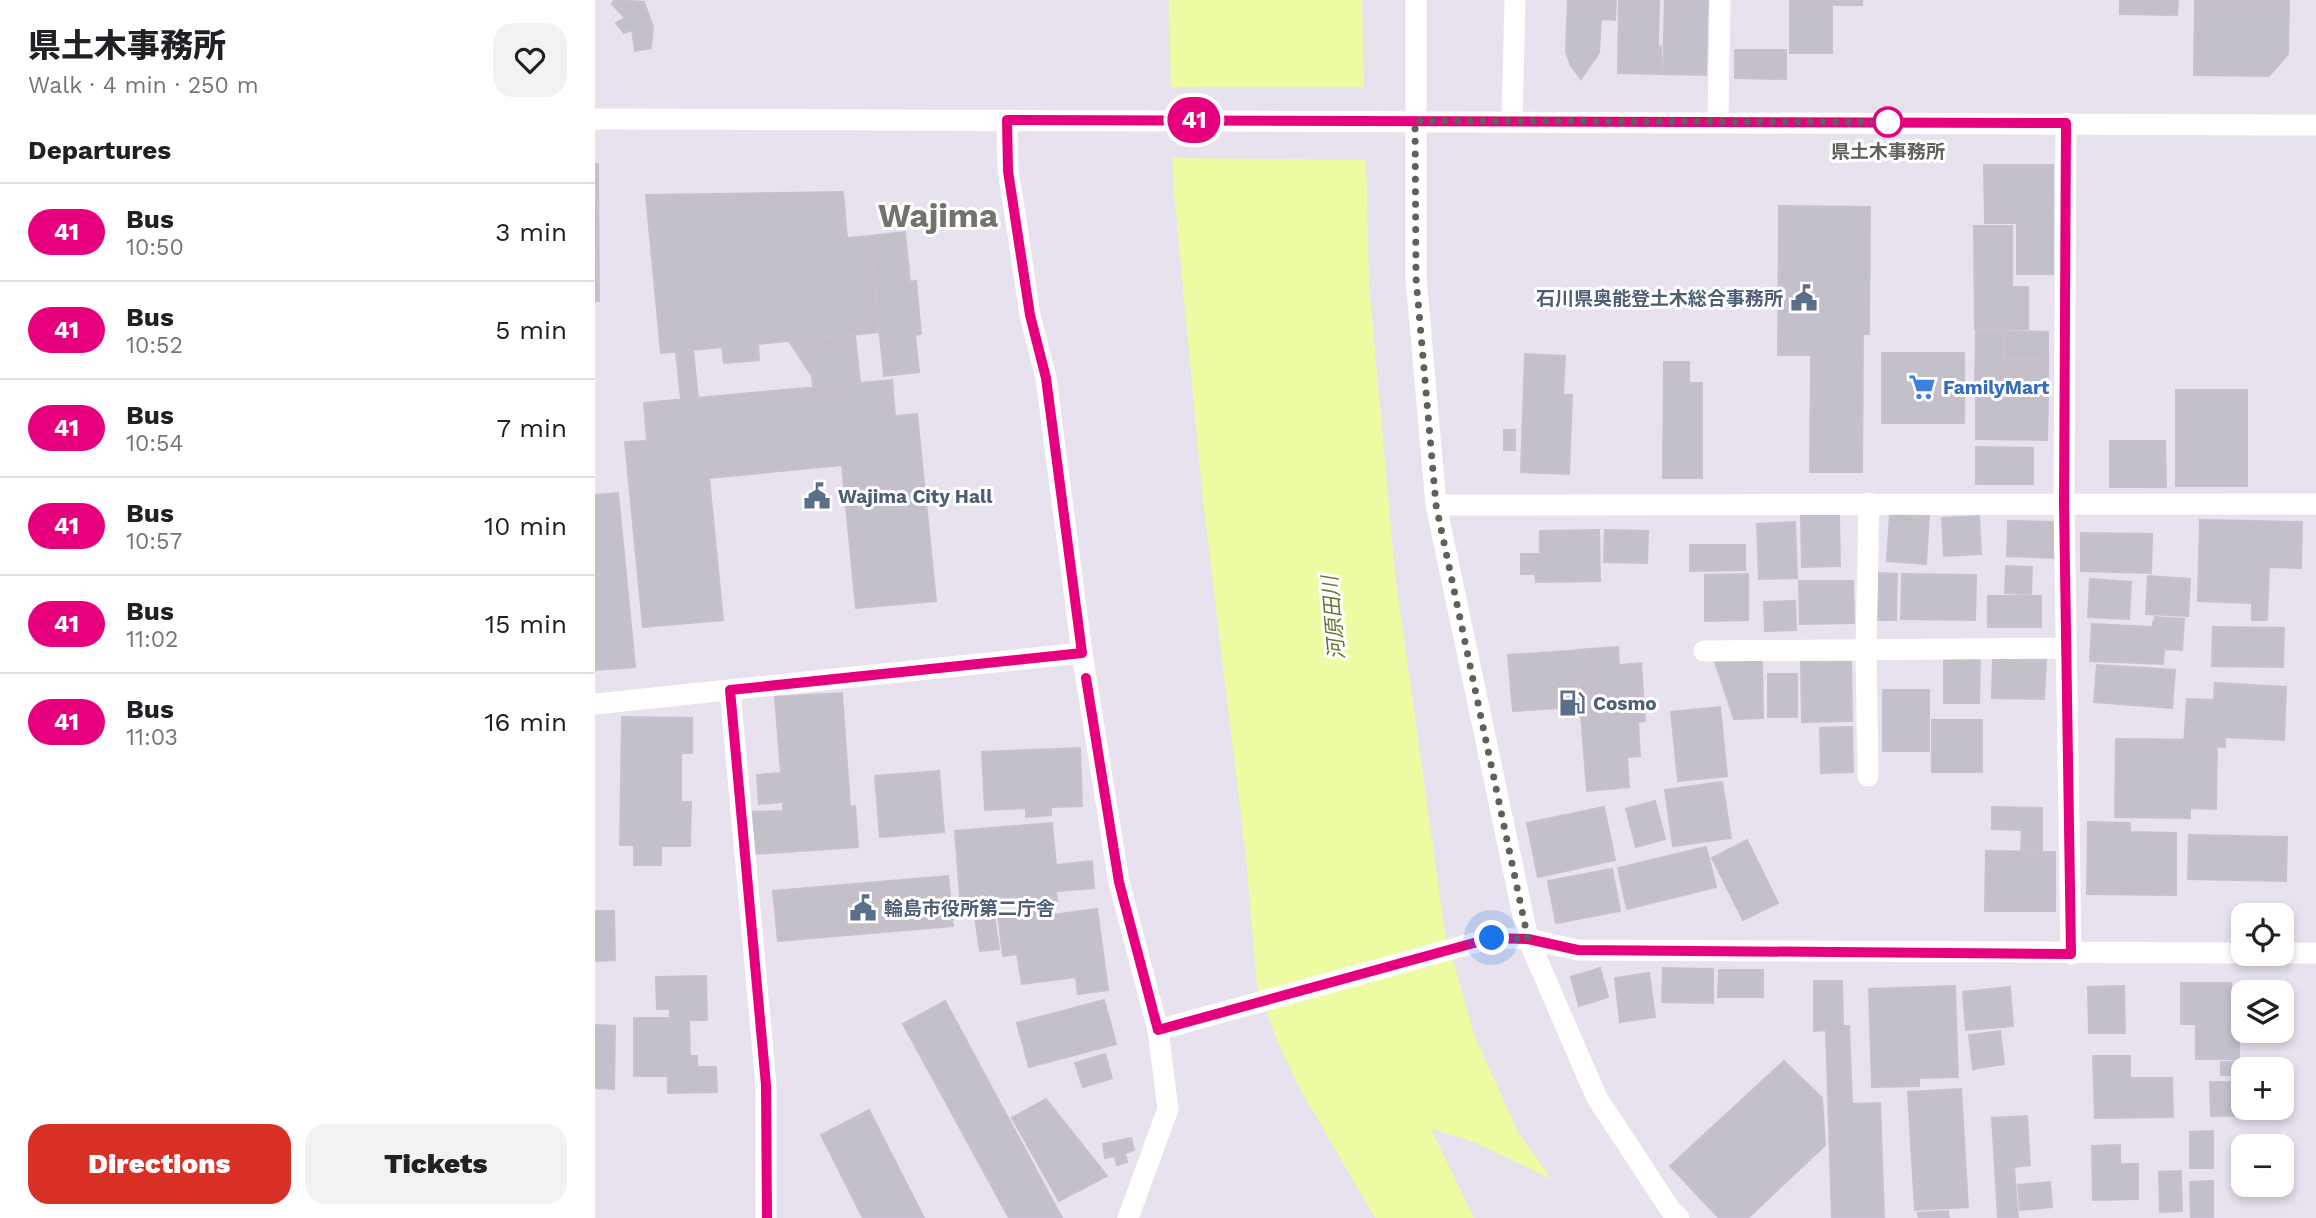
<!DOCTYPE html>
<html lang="en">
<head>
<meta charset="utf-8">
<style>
  :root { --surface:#fff; --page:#f2f2f2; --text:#202124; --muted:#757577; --line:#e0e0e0; --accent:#d93025 }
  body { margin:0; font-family:"Work Sans","Noto Sans JP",sans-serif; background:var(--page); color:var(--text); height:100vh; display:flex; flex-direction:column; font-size:26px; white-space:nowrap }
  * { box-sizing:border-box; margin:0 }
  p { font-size:23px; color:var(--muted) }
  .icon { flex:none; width:38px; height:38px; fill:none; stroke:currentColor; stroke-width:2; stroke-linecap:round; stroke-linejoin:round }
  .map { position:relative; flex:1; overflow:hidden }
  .drawer { display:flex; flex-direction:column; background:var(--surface); width:595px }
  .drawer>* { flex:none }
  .badge { padding:0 14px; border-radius:23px; font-size:24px; line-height:46px }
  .fabs { position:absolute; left:1636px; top:903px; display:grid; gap:14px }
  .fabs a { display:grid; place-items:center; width:63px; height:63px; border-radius:14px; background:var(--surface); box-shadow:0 4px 10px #0003; font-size:35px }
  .you { position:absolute; width:35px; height:35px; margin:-18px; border:5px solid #fff; border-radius:50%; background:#1a73e8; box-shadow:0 0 0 10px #1a73e833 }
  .map>.badge { position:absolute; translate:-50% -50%; box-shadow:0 0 0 4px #fff }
  h2 { padding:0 28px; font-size:26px; line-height:63px }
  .round { display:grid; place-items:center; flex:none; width:74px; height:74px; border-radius:21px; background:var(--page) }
  .overview { display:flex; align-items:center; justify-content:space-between; height:119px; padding:0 28px }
  h1 { font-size:33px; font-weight:800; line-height:52px }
  .action { display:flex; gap:14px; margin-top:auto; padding:14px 28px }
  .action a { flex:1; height:80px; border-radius:21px; background:var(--accent); color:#fff; font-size:28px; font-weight:800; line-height:80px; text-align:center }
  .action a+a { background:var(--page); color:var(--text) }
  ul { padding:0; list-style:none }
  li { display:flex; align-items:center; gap:21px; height:98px; padding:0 28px; border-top:2px solid var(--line) }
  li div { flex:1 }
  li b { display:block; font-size:26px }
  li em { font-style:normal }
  li .badge { min-width:77px; font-weight:700; text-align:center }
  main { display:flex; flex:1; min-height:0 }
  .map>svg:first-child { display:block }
  .water { fill:#edfca2 }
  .pier { fill:#e7e2ed }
  .building { fill:#c4c0ca; stroke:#c7c0d1; stroke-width:2 }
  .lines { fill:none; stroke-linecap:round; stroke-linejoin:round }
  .minor { stroke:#fff; stroke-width:21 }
  .line-casing { stroke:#fff; stroke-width:16 }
  .line { stroke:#e6007e; stroke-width:10 }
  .walk { stroke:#60625a; stroke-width:7; stroke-dasharray:0 12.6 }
  .stop-dot { fill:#fff; stroke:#e6007e; stroke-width:3.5 }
  .labels { text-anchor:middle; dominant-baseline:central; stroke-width:6; stroke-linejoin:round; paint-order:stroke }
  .stop-label { font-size:19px; font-weight:bold; fill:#60625a; stroke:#fff }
  .service-label { font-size:19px; font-weight:bold; fill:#4e5e75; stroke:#fff; text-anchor:start }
  .shop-label { font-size:19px; font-weight:bold; fill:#366cbe; stroke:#fff; text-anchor:start }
  .water-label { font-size:21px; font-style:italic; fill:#677930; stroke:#fff }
  .town-label { font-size:33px; font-weight:bold; fill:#72746b; stroke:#fff }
</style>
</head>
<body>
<main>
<section class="drawer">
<div class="overview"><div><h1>県土木事務所</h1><p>Walk · 4 min · 250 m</p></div><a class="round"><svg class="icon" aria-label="heart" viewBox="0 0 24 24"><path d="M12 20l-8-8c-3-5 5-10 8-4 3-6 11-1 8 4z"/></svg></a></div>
<h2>Departures</h2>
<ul>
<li><span class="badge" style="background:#e6007e;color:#fff">41</span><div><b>Bus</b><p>10:50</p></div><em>3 min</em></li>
<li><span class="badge" style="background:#e6007e;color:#fff">41</span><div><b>Bus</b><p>10:52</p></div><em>5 min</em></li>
<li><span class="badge" style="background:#e6007e;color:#fff">41</span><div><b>Bus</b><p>10:54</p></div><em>7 min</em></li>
<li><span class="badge" style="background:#e6007e;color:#fff">41</span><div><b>Bus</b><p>10:57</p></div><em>10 min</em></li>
<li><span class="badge" style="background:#e6007e;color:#fff">41</span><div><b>Bus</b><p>11:02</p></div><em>15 min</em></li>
<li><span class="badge" style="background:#e6007e;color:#fff">41</span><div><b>Bus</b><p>11:03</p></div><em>16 min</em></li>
</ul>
<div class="action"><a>Directions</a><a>Tickets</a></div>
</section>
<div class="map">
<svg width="1721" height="1218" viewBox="0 0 1721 1218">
  <rect width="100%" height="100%" fill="#e7e2ed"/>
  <path class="water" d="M 574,0 L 767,0 L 774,283 L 800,574 L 850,933 L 880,1037 L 923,1132 L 956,1179 L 879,1142 L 836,1129 L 879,1218 L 780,1218 L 704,1087 L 681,1038 L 662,986 L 651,857 L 608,500 L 578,181 Z"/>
  <path class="pier" d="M 572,87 L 771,87 L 772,160 L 574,158 Z"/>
  <path class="building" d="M 19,0 L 49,2 L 58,27 L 56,48 L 40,51 L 37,30 L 29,33 L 21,23 L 30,18 L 17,4 Z
    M 973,0 L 1021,0 L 1020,20 L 1006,19 L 1004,53 L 986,79 L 976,66 L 971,52 Z
    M 1024,0 L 1064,0 L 1063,46 L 1066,47 L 1066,74 L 1023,73 Z
    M 1070,0 L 1113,0 L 1111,75 L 1068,74 Z
    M 1195,0 L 1267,0 L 1267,5 L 1237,5 L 1237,53 L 1195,53 Z
    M 1525,0 L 1583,0 L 1582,15 L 1525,14 Z
    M 1600,0 L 1694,0 L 1693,54 L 1674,76 L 1599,75 Z
    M 1140,50 L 1191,50 L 1191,79 L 1140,78 Z
    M 0,164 L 3,164 L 4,301 L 0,301 Z
    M 1389,165 L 1458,165 L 1458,274 L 1422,274 L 1422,223 L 1390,223 Z
    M 248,192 L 252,238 L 275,236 L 284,332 L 163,344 L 164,360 L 129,363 L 127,347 L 66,353 L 51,195 Z
    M 1184,206 L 1275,207 L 1274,334 L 1268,334 L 1267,472 L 1215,472 L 1216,355 L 1183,355 Z
    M 1379,226 L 1417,226 L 1417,287 L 1433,287 L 1433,329 L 1380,329 Z
    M 310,232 L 315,282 L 321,281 L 326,334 L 320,335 L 324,372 L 289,376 L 275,236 Z
    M 1381,331 L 1408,331 L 1408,359 L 1453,360 L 1453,388 L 1380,387 Z
    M 1409,331 L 1453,332 L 1453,358 L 1409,358 Z
    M 260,335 L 265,383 L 218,387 L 217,376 L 194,341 Z
    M 98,350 L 103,398 L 86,399 L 81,352 Z
    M 1287,353 L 1369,353 L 1369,423 L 1287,423 Z
    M 930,354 L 970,356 L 968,395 L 977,395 L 974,474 L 926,472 Z
    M 1069,362 L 1094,362 L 1094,383 L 1107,383 L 1107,478 L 1068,478 Z
    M 297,380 L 300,416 L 322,414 L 341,601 L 261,608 L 247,465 L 114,478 L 128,620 L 48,627 L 30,442 L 52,441 L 49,403 Z
    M 1581,390 L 1652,390 L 1652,486 L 1581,486 Z
    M 1381,395 L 1453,396 L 1452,440 L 1381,439 Z
    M 909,430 L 920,430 L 920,450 L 909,450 Z
    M 1515,441 L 1570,441 L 1571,487 L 1515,487 Z
    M 1381,447 L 1438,448 L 1438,484 L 1381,484 Z
    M 23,493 L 40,667 L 0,670 L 0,495 Z
    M 1295,513 L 1334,516 L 1331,564 L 1292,561 Z
    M 1206,516 L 1244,516 L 1245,566 L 1207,567 Z
    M 1384,516 L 1386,554 L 1349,556 L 1347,518 Z
    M 1605,520 L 1707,522 L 1706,568 L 1674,567 L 1672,620 L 1657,620 L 1657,603 L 1603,601 Z
    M 1413,521 L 1463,522 L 1462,558 L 1412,556 Z
    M 1200,522 L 1202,578 L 1164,579 L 1162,524 Z
    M 1004,530 L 1005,581 L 941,582 L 940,574 L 926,574 L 926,554 L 945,554 L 945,531 Z
    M 1010,530 L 1053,531 L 1052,563 L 1009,562 Z
    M 1486,533 L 1557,534 L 1556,573 L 1486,571 Z
    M 1095,545 L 1150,545 L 1150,570 L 1095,571 Z
    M 1411,566 L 1437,567 L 1436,594 L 1410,593 Z
    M 1284,573 L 1302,574 L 1301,620 L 1283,620 Z
    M 1153,574 L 1153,620 L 1110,621 L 1110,575 Z
    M 1307,574 L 1381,575 L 1380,620 L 1306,619 Z
    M 1553,576 L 1595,579 L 1593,616 L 1551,614 Z
    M 1495,579 L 1536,582 L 1534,619 L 1493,617 Z
    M 1204,581 L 1258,581 L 1259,623 L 1205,624 Z
    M 1393,596 L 1446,596 L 1446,627 L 1393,627 Z
    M 1200,601 L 1201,630 L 1170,631 L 1169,602 Z
    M 1560,617 L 1589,619 L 1587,650 L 1569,649 L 1568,664 L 1495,661 L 1497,624 L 1557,627 Z
    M 1618,627 L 1689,628 L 1688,667 L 1617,666 Z
    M 1023,647 L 1024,665 L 1046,663 L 1050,721 L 1043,722 L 1045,756 L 1032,757 L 1034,787 L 992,791 L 981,650 Z
    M 989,650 L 993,706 L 918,711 L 913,655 Z
    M 1349,657 L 1385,658 L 1384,703 L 1349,703 Z
    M 1398,659 L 1451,660 L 1449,699 L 1397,698 Z
    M 1167,661 L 1168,718 L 1139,719 L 1120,662 Z
    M 1206,662 L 1256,662 L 1257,721 L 1207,722 Z
    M 1502,665 L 1580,670 L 1577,708 L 1499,702 Z
    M 1173,674 L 1202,674 L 1202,717 L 1173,717 Z
    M 1620,683 L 1691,687 L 1689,740 L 1630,737 L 1630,747 L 1589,745 L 1592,699 L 1619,700 Z
    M 1288,690 L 1334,690 L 1334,751 L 1288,751 Z
    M 247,693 L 255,807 L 260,806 L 263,847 L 158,854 L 155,812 L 188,811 L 188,802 L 164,804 L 162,775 L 186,773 L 180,697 Z
    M 1125,707 L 1132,776 L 1083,781 L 1076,712 Z
    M 27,717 L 97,718 L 97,753 L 86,753 L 86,802 L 96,802 L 95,846 L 66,846 L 66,865 L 39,865 L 39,845 L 25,845 Z
    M 1337,720 L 1387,720 L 1387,772 L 1337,772 Z
    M 1257,727 L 1258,772 L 1226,773 L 1225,728 Z
    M 1521,739 L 1622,740 L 1621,809 L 1595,808 L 1595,818 L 1520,817 Z
    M 485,748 L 487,806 L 456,807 L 456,815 L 431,817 L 431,808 L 390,810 L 387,752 Z
    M 344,771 L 349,832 L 285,837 L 280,776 Z
    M 1127,782 L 1136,838 L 1078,846 L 1070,790 Z
    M 1060,801 L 1070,839 L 1041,847 L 1031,809 Z
    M 1009,807 L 1020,860 L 943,877 L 932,823 Z
    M 1397,807 L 1447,808 L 1447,850 L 1426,850 L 1427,830 L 1397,829 Z
    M 1493,822 L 1535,823 L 1535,832 L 1581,833 L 1581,895 L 1492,894 Z
    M 457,823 L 461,865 L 497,861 L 499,888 L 461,891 L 462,901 L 366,909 L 360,831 Z
    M 1594,835 L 1692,837 L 1691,881 L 1593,879 Z
    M 1152,840 L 1183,903 L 1148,920 L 1117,858 Z
    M 1111,847 L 1121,887 L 1032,909 L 1023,868 Z
    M 1391,851 L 1460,852 L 1460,911 L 1390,911 Z
    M 1017,869 L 1025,911 L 961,923 L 953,881 Z
    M 353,876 L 358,926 L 183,941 L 178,891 Z
    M 398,908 L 404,949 L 385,951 L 379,911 Z
    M 502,909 L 513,990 L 483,994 L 481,977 L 427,984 L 422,954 L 408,956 L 403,915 L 442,910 L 443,917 Z
    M 0,911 L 19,911 L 20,960 L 0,961 Z
    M 1005,968 L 1013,997 L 984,1006 L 976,977 Z
    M 1068,968 L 1118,969 L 1118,1003 L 1067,1002 Z
    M 1124,970 L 1168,970 L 1168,997 L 1123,997 Z
    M 1054,973 L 1060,1017 L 1025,1022 L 1020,978 Z
    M 111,976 L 112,1020 L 94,1020 L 95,1056 L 102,1056 L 102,1067 L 121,1067 L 122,1092 L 73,1093 L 73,1076 L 39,1076 L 39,1018 L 75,1018 L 75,1009 L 62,1009 L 61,977 Z
    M 1219,981 L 1247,981 L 1248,1026 L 1254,1026 L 1257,1104 L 1285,1103 L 1289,1218 L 1237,1218 L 1231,1030 L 1219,1031 Z
    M 1586,983 L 1636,983 L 1636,992 L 1677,991 L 1648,992 L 1648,1016 L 1644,1016 L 1644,1059 L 1601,1059 L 1601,1024 L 1586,1024 Z
    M 1360,986 L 1363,1077 L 1324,1078 L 1324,1086 L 1277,1087 L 1274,989 Z
    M 1529,986 L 1530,1033 L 1494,1033 L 1493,987 Z
    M 1415,987 L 1418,1026 L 1371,1030 L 1368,992 Z
    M 509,1000 L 521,1044 L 434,1067 L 422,1023 Z
    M 350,1001 L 467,1218 L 414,1218 L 308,1024 Z
    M 0,1025 L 20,1026 L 19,1089 L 0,1088 Z
    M 1405,1031 L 1409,1064 L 1378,1069 L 1374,1035 Z
    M 510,1054 L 517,1078 L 488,1087 L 480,1063 Z
    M 1498,1056 L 1535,1056 L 1535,1078 L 1577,1078 L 1578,1117 L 1500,1118 Z
    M 1189,1061 L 1227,1098 L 1230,1145 L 1153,1218 L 1124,1218 L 1075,1166 Z
    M 1681,1061 L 1681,1069 L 1648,1069 L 1648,1075 L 1626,1075 L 1626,1062 Z
    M 1615,1082 L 1648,1082 L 1648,1108 L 1674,1108 L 1674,1115 L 1616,1116 Z
    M 1366,1089 L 1373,1207 L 1320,1210 L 1313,1092 Z
    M 451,1099 L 512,1176 L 464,1201 L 417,1118 Z
    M 274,1110 L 329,1218 L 268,1218 L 226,1135 Z
    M 1432,1116 L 1435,1165 L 1419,1167 L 1423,1218 L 1403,1218 L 1397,1118 Z
    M 1618,1131 L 1618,1168 L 1595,1168 L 1595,1132 Z
    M 536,1138 L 539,1150 L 530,1153 L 532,1162 L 522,1165 L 520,1156 L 510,1158 L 508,1144 Z
    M 1525,1145 L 1525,1164 L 1543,1164 L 1543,1199 L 1498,1200 L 1497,1146 Z
    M 1586,1171 L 1587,1211 L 1565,1212 L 1564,1172 Z
    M 1618,1181 L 1618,1218 L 1596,1218 L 1595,1182 Z
    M 1455,1182 L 1457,1207 L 1425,1210 L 1423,1185 Z
    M 1353,1211 L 1354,1218 L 1324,1218 L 1323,1213 Z"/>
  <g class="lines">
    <path class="minor" d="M 821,0 L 821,278 L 841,505 L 933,939 L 1002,1098 L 1077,1212 L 1084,1218
      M 0,119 L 1721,125
      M 412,120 L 413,171 L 420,214 L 435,315 L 451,378 L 487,653 L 524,882 L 563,1030 L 573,1109 L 533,1218
      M 917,122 L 920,0
      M 1123,122 L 1125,0
      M 1471,123 L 1469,504 L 1476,954
      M 841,505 L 1721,504
      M 1109,651 L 1471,648
      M 135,690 L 171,1085 L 171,1218
      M 0,704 L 487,653
      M 1273,776 L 1271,649 L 1274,503
      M 1687,953 L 1721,953
      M 563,1030 L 897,938 L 933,939 L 983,950 L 1648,953"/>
  </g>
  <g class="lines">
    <g class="line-casing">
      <path id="line" d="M 172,1218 L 171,1085 L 135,690 L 487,653 L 451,378 L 435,315 L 413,171 L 412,120 L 1471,123 L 1469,504 L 1476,954 L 983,950 L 933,939 L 897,938 L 563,1030 L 524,882 L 491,678"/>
    </g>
    <use href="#line" class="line"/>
    <path class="walk" d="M 897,938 L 933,939 L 841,505 L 821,278 L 820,121 L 1293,122"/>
  </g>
  <defs>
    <g id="civic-bare" transform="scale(2.1)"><path d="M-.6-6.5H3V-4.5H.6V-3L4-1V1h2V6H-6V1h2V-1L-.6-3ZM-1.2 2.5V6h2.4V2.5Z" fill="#5c6f8a" stroke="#fff" stroke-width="2.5" paint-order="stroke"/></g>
    <g id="supermarket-bare" transform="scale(2.1)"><path d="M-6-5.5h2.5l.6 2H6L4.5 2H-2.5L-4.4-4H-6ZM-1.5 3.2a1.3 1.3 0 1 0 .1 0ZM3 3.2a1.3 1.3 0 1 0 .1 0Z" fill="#3f7fe0" stroke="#fff" stroke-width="2.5" paint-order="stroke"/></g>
    <g id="fuel-bare" transform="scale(2.1)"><path d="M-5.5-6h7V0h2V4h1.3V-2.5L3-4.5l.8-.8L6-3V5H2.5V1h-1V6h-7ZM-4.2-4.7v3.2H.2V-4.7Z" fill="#5c6f8a" stroke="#fff" stroke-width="2.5" paint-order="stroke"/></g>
  </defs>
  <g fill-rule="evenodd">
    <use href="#civic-bare" x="1209" y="298"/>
    <use href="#supermarket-bare" x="1327" y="387"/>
    <use href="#civic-bare" x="222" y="496"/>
    <use href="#fuel-bare" x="977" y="703"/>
    <use href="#civic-bare" x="268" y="908"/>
  </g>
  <circle class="stop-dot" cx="1293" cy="122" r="14"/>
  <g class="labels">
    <g class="stop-label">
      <text x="1293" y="151">県土木事務所</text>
    </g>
    <g class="service-label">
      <text x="1188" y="298" text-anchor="end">石川県奥能登土木総合事務所</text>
      <text x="243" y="496">Wajima City Hall</text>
      <text x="998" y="703">Cosmo</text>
      <text x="289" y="908">輪島市役所第二庁舎</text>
    </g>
    <g class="shop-label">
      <text x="1348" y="387">FamilyMart</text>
    </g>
    <g class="water-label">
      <text transform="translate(738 618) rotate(-95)">河原田川</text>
    </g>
    <g class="town-label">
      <text x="343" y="215">Wajima</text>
    </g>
  </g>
</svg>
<div class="fabs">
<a><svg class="icon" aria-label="locate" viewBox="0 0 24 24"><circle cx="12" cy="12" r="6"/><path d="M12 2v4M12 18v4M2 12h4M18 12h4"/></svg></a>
<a><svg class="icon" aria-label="layers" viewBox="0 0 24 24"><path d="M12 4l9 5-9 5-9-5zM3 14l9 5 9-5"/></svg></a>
<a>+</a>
<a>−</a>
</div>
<div class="you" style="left:897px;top:938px"></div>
<b class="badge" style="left:599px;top:120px;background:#e6007e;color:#fff">41</b>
</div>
</main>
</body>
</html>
